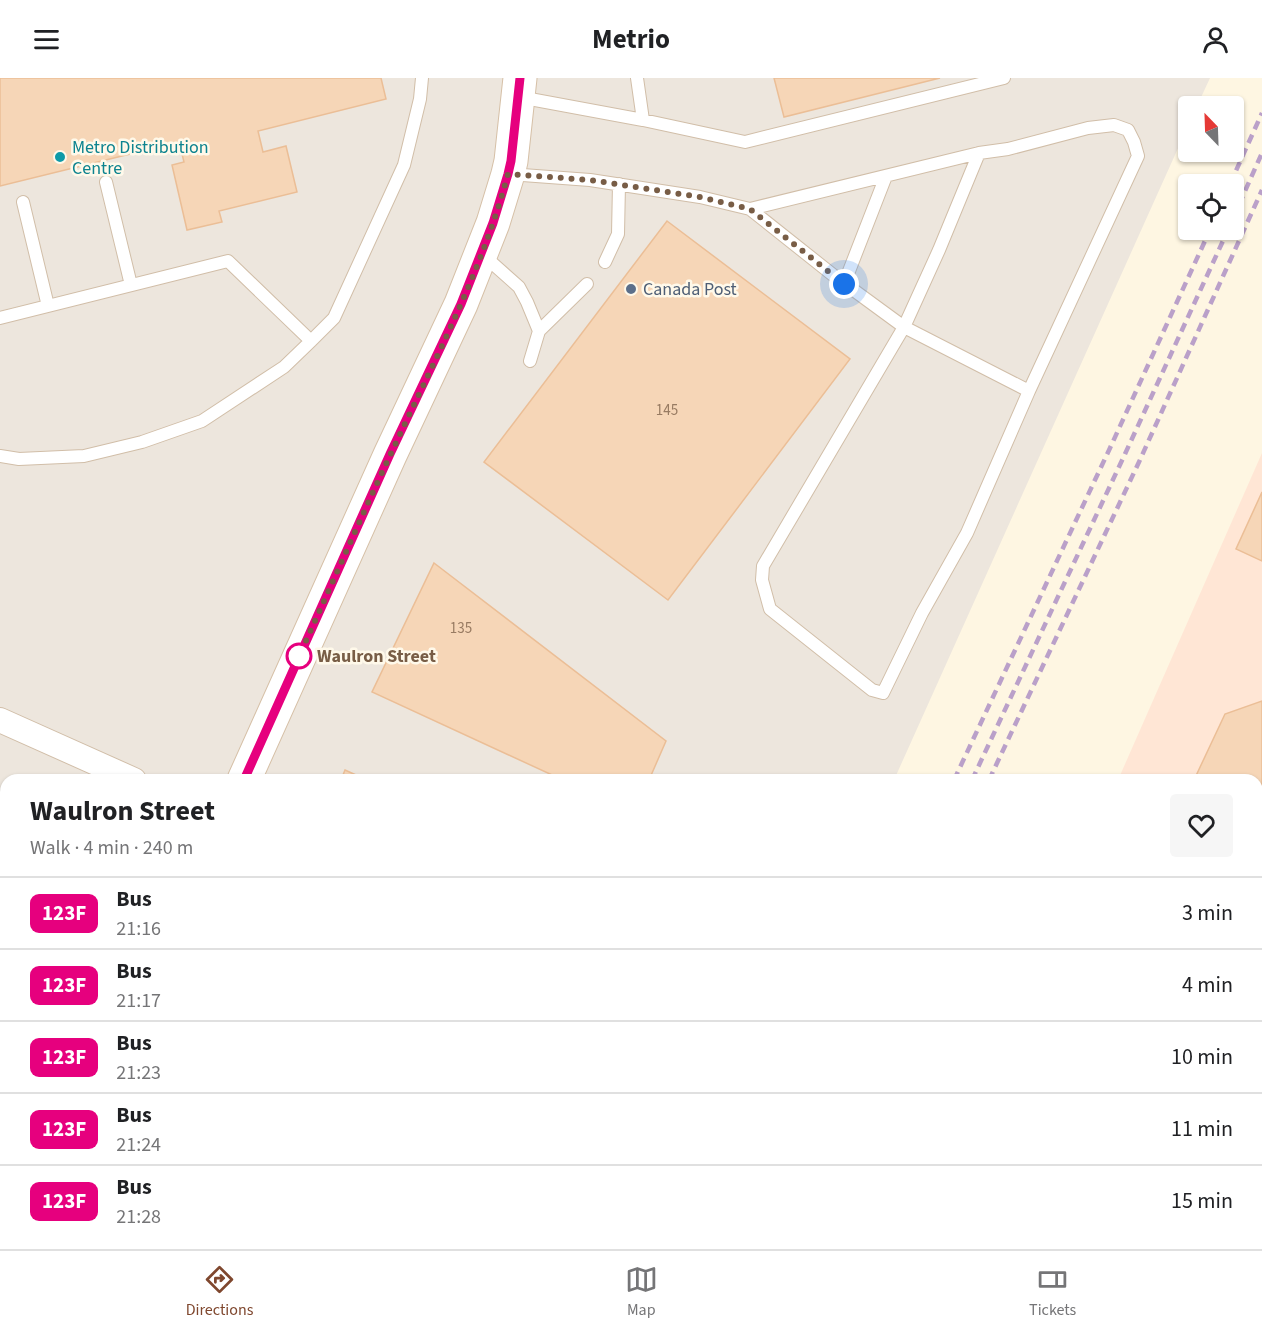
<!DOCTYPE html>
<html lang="en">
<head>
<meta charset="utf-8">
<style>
  :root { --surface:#fff; --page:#f6f6f6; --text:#202124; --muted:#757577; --line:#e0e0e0; --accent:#7f472e }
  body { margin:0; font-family:"Source Sans 3",sans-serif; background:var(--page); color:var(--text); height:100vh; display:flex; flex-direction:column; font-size:22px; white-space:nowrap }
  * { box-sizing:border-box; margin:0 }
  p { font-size:20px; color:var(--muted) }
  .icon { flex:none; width:33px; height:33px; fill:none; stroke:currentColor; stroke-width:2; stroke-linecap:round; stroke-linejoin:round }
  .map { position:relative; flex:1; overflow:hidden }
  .details { position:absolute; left:0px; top:696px; width:1263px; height:476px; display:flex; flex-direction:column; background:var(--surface); border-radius:18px 18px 0 0; box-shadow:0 2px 4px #0004 }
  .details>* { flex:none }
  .badge { padding:0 12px; border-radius:9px; font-size:21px; line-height:39px }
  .needle { width:39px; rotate:337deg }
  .buttons { position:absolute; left:1178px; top:18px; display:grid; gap:12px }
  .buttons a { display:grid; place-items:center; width:66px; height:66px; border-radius:6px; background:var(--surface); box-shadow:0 2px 4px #0004; font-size:30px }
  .you { position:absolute; width:30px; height:30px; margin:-15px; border:4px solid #fff; border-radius:50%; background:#1a73e8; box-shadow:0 0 0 9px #1a73e833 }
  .map>.badge { position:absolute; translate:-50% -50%; box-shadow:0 0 0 3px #fff }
  .round { display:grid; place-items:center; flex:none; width:63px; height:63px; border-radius:6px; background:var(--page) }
  .head { display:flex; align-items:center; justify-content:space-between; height:102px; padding:0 30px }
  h1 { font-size:28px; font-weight:700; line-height:45px }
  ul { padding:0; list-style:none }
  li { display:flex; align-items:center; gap:18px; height:72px; padding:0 30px; border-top:2px solid var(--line) }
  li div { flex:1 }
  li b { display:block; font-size:22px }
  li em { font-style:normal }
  li .badge { min-width:66px; font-weight:700; text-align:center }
  header { display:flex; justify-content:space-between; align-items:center; height:78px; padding:0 30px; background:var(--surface); font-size:27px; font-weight:700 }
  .dock { display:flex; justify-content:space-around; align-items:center; height:84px; border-top:2px solid var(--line); background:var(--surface); font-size:16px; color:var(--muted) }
  .dock a { display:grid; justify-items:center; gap:3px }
  .dock .selected { color:var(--accent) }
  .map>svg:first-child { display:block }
  .commercial { fill:#ffe6d5 }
  .industrial { fill:#ede6dd }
  .building { fill:#f6d6b7; stroke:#ebbe96; stroke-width:1.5 }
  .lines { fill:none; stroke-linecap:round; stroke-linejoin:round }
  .lane-casing { stroke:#d1bea8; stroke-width:14 }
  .street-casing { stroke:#d1bea8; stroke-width:26 }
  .secondary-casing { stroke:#d6c0a7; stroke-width:35 }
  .lane { stroke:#fff; stroke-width:12 }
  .street { stroke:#fff; stroke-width:24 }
  .secondary { stroke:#fff; stroke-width:33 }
  .rail { stroke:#baa0c9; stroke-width:4.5; stroke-dasharray:9 6; stroke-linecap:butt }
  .line-casing { stroke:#fff; stroke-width:14 }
  .line { stroke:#e6007e; stroke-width:9 }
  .walk { stroke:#785d46; stroke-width:6; stroke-dasharray:0 10.8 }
  .culture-dot { fill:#0f9aa8; stroke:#fff9ea; stroke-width:2 }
  .service-dot { fill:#5c6f8a; stroke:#fff9ea; stroke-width:2 }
  .stop-dot { fill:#fff; stroke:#e6007e; stroke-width:3 }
  .labels { text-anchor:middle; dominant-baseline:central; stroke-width:5; stroke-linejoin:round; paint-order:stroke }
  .number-label { font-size:15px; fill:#987b62 }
  .culture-label { font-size:18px; fill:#0d838f; stroke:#fff9ea; text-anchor:start }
  .service-label { font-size:18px; fill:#4e5e75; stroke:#fff9ea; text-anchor:start }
  .stop-label { font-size:18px; font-weight:bold; fill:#785d46; stroke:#fff9ea; text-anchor:start }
</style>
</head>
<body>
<header><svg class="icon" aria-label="menu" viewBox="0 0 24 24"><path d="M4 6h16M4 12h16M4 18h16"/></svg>Metrio<svg class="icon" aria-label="person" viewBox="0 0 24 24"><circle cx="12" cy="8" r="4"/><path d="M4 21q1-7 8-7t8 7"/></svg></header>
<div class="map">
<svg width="1262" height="1171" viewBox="0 0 1262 1171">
  <rect width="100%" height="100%" fill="#fef6e2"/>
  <path class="commercial" d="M 1262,375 L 1262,971 L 1257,975 L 1257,702 L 1118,702 Z
    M 915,1166 L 1023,1166 L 1017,1171 L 913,1171 Z"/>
  <path class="industrial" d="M 0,0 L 1210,0 L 1197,28 L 1188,28 L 1188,48 L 894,702 L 6,702 L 6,1166 L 683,1166 L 681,1171 L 0,1171 Z"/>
  <path class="building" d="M 0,0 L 381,0 L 386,21 L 258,53 L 263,74 L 286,68 L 297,114 L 219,133 L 222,144 L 187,152 L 172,87 L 184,84 L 179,64 L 0,108 Z
    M 774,0 L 940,0 L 784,39 Z
    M 667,143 L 850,281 L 668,522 L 484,384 Z
    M 1262,414 L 1262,483 L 1236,471 Z
    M 434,485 L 666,663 L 649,702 L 563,702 L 372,614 Z
    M 1262,623 L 1262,882 L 1257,893 L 1257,702 L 1194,702 L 1225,636 Z
    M 345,692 L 367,702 L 341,702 Z
    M 0,768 L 6,770 L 6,926 L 0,923 Z
    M 146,1166 L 394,1166 L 406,1171 L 158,1171 Z"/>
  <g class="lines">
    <g class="lane-casing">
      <path id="lane" d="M 637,0 L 643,42
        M 519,19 L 643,42 L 745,64 L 1004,0
        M 509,96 L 590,102 L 700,119 L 750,131 L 833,197 L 904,249 L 1029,313 L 967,455 L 922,535 L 883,615 L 872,612 L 770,531 L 762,502 L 763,488 L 904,249 L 939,172 L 979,75 L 1008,71 L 1088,50 L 1114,47 L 1128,52 L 1134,64 L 1138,78 L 1029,313
        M 106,104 L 131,207
        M 23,124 L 48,228
        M 750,131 L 979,75
        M 482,176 L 519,209 L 527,224 L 539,253 L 530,283
        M 605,184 L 618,156 L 619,106
        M 844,206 L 886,98
        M 0,240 L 228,183 L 311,263
        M 539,253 L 587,206
        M 0,378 L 19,381 L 84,378 L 142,364 L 202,343 L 284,289 L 311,263 L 334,240 L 404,87 L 420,21 L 422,0
        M 0,1017 L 6,1007
        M 0,1091 L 6,1095
        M 0,1135 L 6,1139
        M 471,1166 L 475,1171
        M 633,1166 L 645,1171 L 647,1166
        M 104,1171 L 104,1166"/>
    </g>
    <g class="street-casing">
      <path id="street" d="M 0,642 L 134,702
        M 1257,1035 L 1262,1031
        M 1096,1171 L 1103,1166"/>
    </g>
    <g class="secondary-casing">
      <path id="secondary" d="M 244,702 L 390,377 L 461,226 L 493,145 L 508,96 L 511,83 L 520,0
        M 7,1171 L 11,1166
        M 57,1171 L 59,1166"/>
    </g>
    <use href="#lane" class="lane"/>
    <use href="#street" class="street"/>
    <use href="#secondary" class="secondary"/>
    <path class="rail" d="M 1230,106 L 1262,35
      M 1233,140 L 1262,75
      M 954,702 L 1110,370 L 1210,152
      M 972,702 L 1125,376 L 1228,152
      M 989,702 L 1139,384 L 1262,112
      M 733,1171 L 736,1166
      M 751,1171 L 754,1166
      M 769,1171 L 771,1166"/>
  </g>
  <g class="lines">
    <g class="line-casing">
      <path id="line" d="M 244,702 L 390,376 L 461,226 L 493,145 L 508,96 L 511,83 L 520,0"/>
    </g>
    <use href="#line" class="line"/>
    <path class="walk" d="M 299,578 L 298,580 C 331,509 362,436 396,365 C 437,277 483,190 508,96 L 590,102 L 700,119 L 750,131 L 844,206"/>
  </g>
  <circle class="culture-dot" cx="60" cy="79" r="6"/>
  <circle class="service-dot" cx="631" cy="211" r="6"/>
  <circle class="stop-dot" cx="299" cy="578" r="12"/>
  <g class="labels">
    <g class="number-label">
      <text x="667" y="332">145</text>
      <text x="461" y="550">135</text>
    </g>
    <g class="culture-label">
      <text x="72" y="69">Metro Distribution<tspan x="72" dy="21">Centre</tspan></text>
    </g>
    <g class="service-label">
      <text x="643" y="211">Canada Post</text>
    </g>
    <g class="stop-label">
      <text x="317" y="578">Waulron Street</text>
    </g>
  </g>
</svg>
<div class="buttons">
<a><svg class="needle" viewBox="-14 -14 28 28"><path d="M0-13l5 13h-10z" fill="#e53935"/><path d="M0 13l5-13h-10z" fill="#757577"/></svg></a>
<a><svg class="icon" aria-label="locate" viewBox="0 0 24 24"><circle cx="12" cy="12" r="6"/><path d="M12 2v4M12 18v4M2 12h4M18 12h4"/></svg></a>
</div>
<div class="you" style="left:844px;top:206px"></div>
<section class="details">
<div class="head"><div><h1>Waulron Street</h1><p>Walk · 4 min · 240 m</p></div><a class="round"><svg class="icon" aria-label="heart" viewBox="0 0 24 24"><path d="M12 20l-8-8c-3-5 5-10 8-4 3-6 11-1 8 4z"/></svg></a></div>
<ul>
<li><span class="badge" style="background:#e6007e;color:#fff">123F</span><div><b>Bus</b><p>21:16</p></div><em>3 min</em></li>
<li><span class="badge" style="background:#e6007e;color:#fff">123F</span><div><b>Bus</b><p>21:17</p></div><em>4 min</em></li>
<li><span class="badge" style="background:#e6007e;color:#fff">123F</span><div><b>Bus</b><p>21:23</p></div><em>10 min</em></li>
<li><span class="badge" style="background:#e6007e;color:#fff">123F</span><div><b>Bus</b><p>21:24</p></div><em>11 min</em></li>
<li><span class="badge" style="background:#e6007e;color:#fff">123F</span><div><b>Bus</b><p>21:28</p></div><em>15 min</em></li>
</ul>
</section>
</div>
<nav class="dock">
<a class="selected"><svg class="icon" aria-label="directions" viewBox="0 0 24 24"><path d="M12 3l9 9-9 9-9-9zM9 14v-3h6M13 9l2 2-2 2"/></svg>Directions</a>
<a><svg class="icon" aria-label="map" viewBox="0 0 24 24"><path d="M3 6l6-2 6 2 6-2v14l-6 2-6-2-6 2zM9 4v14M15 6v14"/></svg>Map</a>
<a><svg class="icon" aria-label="tickets" viewBox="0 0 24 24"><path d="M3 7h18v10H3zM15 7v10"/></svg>Tickets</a>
</nav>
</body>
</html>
